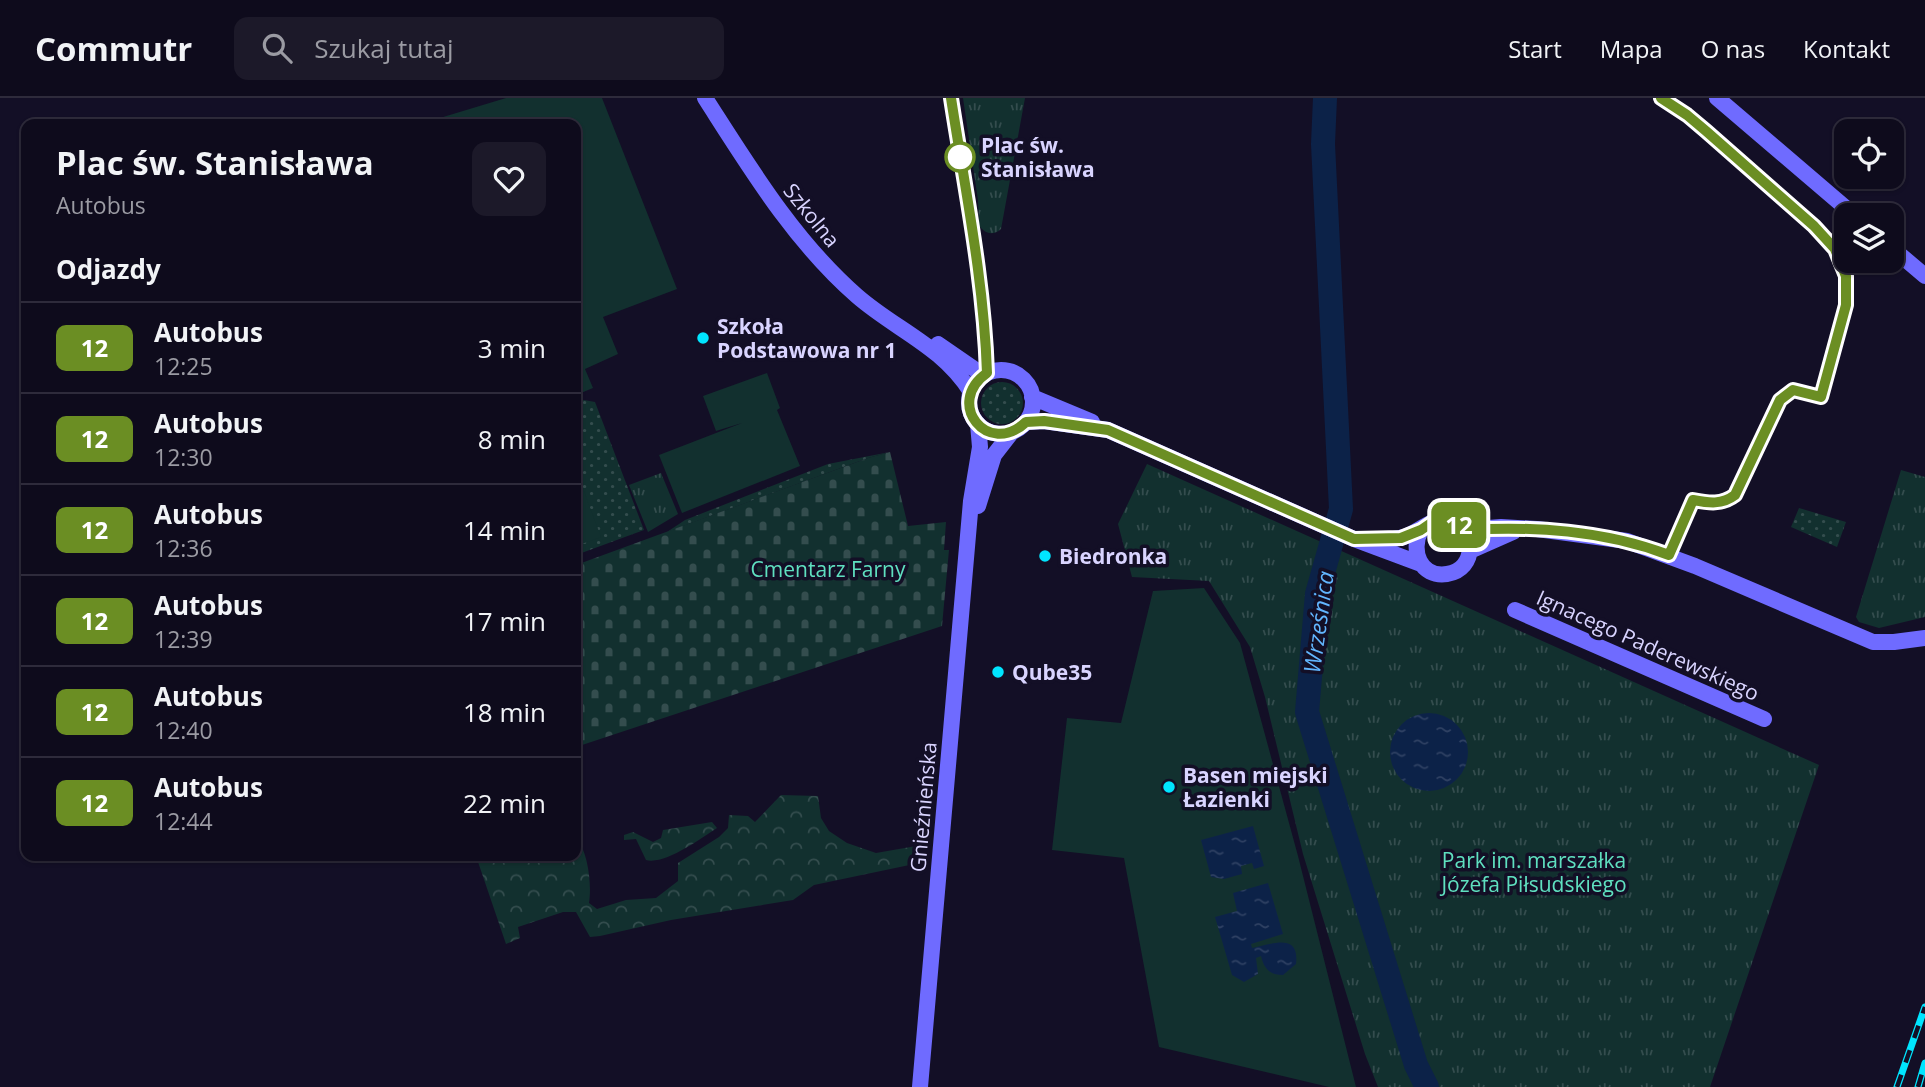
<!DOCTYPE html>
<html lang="pl">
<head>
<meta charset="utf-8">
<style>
  :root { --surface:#0e0b1c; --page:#1c1929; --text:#f1f3f6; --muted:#9b9ba3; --line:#2e2b3b }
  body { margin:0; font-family:"Open Sans",sans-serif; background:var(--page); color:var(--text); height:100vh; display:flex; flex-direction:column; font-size:26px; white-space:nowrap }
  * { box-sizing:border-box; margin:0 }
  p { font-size:23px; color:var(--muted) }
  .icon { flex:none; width:38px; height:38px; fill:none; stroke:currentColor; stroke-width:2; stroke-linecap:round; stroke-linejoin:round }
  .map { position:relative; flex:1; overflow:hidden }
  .details { position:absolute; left:21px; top:21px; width:560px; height:742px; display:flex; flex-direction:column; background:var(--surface); border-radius:14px; box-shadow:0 2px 5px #0004,0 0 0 2px var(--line) }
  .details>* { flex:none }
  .badge { padding:0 14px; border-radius:10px; font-size:24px; line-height:46px }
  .controls { position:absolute; left:1834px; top:21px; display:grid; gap:14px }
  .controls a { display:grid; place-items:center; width:70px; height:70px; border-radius:14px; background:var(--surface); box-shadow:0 2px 5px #0004,0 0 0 2px var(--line); font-size:35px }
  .map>.badge { position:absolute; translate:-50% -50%; box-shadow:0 0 0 4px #fff }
  h2 { padding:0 35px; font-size:26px; line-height:63px }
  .round { display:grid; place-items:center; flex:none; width:74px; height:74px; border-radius:14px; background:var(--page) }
  .headline { display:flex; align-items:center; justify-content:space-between; height:119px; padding:0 35px }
  h1 { font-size:33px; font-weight:700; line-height:52px }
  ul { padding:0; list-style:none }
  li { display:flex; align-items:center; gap:21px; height:91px; padding:0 35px; border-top:2px solid var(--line) }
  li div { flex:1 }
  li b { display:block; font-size:26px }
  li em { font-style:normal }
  li .badge { min-width:77px; font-weight:700; text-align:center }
  header { display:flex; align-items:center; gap:42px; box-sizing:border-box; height:98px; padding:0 35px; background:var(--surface); border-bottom:2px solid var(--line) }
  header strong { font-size:33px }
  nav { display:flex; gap:38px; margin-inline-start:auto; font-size:24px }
  .search { width:490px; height:63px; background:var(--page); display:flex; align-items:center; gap:18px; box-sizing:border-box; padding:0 24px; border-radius:14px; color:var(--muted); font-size:26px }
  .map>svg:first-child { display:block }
  .grass { fill:url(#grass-dots) }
  .forest { fill:url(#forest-crowns) }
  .cemetery { fill:url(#cemetery-stones) }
  .park { fill:url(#park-tufts) }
  .garden { fill:#12302f }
  .water { fill:url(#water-ripples) }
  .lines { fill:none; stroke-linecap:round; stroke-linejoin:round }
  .river { stroke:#0c2248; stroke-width:24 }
  .secondary { stroke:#6f6bff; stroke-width:16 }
  .rail-casing { stroke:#00e5ff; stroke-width:7 }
  .rail { stroke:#130f26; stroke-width:4.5; stroke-dasharray:13; stroke-linecap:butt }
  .line-casing { stroke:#fff; stroke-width:16 }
  .line { stroke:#6b8e23; stroke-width:10 }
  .stop-dot { fill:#fff; stroke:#6b8e23; stroke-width:3.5 }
  .poi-dot { fill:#00e5ff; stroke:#130f26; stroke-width:2.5 }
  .labels { text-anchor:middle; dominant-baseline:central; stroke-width:7; stroke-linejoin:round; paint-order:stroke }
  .stop-label { font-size:21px; font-weight:bold; fill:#d9d4ff; stroke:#130f26; text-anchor:start }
  .street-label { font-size:21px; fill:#d9d4ff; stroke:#130f26 }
  .poi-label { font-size:21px; font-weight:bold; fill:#d9d4ff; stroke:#130f26; text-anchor:start }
  .park-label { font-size:21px; fill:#5fe0c0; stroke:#130f26 }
  .water-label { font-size:23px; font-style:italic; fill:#62b6ff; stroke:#130f26 }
</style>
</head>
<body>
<header>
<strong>Commutr</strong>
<div class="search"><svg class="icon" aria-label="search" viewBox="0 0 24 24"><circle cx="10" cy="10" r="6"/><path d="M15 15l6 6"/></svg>Szukaj tutaj</div>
<nav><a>Start</a><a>Mapa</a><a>O nas</a><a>Kontakt</a></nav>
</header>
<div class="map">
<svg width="1925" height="989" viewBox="0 0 1925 989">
  <defs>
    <pattern id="grass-dots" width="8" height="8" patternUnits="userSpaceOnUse" patternTransform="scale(1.75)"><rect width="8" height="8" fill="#12302f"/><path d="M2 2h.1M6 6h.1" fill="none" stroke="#344d4e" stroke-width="1.8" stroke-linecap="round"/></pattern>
    <pattern id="forest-crowns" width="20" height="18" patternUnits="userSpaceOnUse" patternTransform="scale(1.75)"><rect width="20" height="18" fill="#12302f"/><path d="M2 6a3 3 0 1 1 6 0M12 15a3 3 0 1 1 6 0" fill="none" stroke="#344d4e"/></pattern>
    <pattern id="cemetery-stones" width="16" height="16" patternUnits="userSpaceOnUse" patternTransform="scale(1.75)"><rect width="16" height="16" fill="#12302f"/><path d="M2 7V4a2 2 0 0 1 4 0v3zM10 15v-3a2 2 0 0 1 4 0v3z" fill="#344d4e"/></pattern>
    <pattern id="park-tufts" width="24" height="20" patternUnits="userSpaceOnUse" patternTransform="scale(1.75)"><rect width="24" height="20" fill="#12302f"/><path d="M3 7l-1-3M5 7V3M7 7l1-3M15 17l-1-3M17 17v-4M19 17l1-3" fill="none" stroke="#344d4e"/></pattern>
    <pattern id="water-ripples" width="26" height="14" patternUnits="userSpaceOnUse" patternTransform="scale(1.75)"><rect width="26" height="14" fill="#0c2248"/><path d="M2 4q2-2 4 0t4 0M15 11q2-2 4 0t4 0" fill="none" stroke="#2f4163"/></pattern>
  </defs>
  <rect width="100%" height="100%" fill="#130f26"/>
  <path class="grass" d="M981 305a21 21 0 1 1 42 0a21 21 0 1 1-42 0Z
    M 584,302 L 595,304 L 644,432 L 576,457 L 576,305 Z
    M 890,354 L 868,360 L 667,434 L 685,422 L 828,366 Z
    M 1799,410 L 1846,424 L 1837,449 L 1791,429 Z"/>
  <path class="forest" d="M 781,697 L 818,698 L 821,720 L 829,733 L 847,745 L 876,755 L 922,747 L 919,765 L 814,787 L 793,802 L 671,822 L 600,838 L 590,839 L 576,814 L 563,814 L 518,829 L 520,840 L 506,846 L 476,758 L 576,758 L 576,739 C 588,754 592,786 589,805 L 597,811 L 626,802 L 656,800 L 678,783 L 678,765 L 719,739 L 728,730 L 729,717 L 748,718 L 755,724 Z
    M 712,724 L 717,730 C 700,741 665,767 646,762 L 636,741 L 624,742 L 624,737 L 633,734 L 653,744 L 661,740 L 663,732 Z"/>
  <path class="cemetery" d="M 890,354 L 908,428 L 946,424 L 944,452 L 949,452 L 942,528 L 576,649 L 576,467 L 868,360 Z"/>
  <path class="park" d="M 963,0 L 1025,0 L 1001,131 C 993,138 986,136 979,128 L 978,102 Z
    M 1147,366 L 1819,667 L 1710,989 L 1378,989 L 1365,956 L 1303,756 L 1265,599 L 1250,549 L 1209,483 L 1132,479 L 1118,426 Z
    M 1901,372 L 1925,379 L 1925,519 L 1879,530 L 1859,524 L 1856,519 Z
    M 661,375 L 678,416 L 648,434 L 629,387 Z"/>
  <path class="garden" d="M 506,0 L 602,0 L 677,191 L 603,219 L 618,256 L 585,271 L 593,290 L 576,297 L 576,26 L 420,26 Z
    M 767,275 L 780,310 L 777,312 L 800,368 L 682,415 L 659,357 L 742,325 L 716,333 L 703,298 Z
    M 576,372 L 601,439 L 576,448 Z
    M 1204,490 L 1240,545 L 1298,758 L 1356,989 L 1329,989 L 1159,949 L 1124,760 L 1052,752 L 1067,620 L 1121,625 L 1153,493 Z"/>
  <path class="water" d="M1390 654a39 39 0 1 1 78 0a39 39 0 1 1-78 0Z
    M 1253,728 L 1264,768 L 1254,771 L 1252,765 L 1241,768 L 1242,776 L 1224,781 L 1211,779 L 1201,742 Z
    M 1268,785 L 1283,836 L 1251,846 L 1252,850 C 1270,847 1300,833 1296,866 L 1283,877 C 1270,877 1264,871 1261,858 L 1256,860 L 1258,876 L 1244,884 L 1232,877 L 1215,819 L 1237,813 L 1233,795 Z"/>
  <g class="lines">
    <path class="river" d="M 1325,0 L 1323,46 L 1341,411 L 1317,496 L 1307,614 L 1416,967 L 1427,989"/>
    <path class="secondary" d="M 705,0 C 750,70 794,143 857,198 C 896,232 942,248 971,294
      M 1717,0 L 1854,117
      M 1892,150 L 1925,178
      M 938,246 L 983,277
      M969 304a32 32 0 1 1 64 0a32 32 0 1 1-64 0Z
      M 1032,299 L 1092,324
      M 1026,324 L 1044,323 L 1108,332 L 1354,441 L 1421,466
      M 978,408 L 994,357 L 1012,334
      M 1464,432 L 1501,429 L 1537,431 L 1627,443 L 1695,468 L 1873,544 L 1894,544 L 1925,540
      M 1367,441 C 1379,442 1393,442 1404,439 C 1419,434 1433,418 1449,423 C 1477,430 1477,472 1447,476 C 1420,480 1410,452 1421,432
      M 1470,453 L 1513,434
      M 1515,512 L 1764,621
      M 920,989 L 971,403 L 980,349 L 978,326"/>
    <g class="rail-casing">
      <path id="rail" d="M 1897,989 L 1925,909
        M 1918,989 L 1925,965"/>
    </g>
    <use href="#rail" class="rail"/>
  </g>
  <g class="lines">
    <g class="line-casing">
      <path id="line" d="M 951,0 C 965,91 984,182 987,275 C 944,305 988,360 1026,324 L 1044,323 L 1108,332 L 1354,441 L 1401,440 L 1421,432 L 1434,423 L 1442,422 L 1458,426 L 1464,432 C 1534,428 1603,432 1669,457 L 1693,402 C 1709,405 1722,407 1735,397 L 1780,302 L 1793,292 L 1821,299 L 1846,207 L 1846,178 L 1835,151 L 1814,128 L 1706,33 L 1687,17 L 1661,0"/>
    </g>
    <use href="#line" class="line"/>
  </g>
  <circle class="stop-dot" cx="960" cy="59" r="14"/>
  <g class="poi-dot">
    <circle cx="703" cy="240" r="7"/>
    <circle cx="1045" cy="458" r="7"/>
    <circle cx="998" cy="574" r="7"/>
    <circle cx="1169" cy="689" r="7"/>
  </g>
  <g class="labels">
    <g class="stop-label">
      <text x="981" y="47">Plac św.<tspan x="981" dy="24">Stanisława</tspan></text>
    </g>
    <g class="street-label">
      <text transform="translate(812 117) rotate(51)">Szkolna</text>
      <text transform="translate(1648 547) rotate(24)">Ignacego Paderewskiego</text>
      <text transform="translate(923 709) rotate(-85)">Gnieźnieńska</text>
    </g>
    <g class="poi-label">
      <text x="717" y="228">Szkoła<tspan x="717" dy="24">Podstawowa nr 1</tspan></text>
      <text x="1059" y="458">Biedronka</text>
      <text x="1012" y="574">Qube35</text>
      <text x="1183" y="677">Basen miejski<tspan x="1183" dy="24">Łazienki</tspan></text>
    </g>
    <g class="park-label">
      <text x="828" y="471">Cmentarz Farny</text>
      <text x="1534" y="762">Park im. marszałka<tspan x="1534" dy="24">Józefa Piłsudskiego</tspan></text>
    </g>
    <g class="water-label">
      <text transform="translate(1318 524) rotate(-82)">Wrześnica</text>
    </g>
  </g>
</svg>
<div class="controls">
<a><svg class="icon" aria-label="locate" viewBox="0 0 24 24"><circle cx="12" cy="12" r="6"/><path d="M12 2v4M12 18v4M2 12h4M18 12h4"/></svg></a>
<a><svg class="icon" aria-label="layers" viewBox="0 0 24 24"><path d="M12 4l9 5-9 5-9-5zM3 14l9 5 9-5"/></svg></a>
</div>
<b class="badge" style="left:1459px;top:427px;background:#6b8e23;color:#fff">12</b>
<section class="details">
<div class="headline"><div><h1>Plac św. Stanisława</h1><p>Autobus</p></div><a class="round"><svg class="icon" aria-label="heart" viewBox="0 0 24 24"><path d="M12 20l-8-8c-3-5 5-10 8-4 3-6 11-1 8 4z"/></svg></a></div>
<h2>Odjazdy</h2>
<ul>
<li><span class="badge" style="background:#6b8e23;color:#fff">12</span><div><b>Autobus</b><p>12:25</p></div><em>3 min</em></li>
<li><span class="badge" style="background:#6b8e23;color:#fff">12</span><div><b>Autobus</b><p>12:30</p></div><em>8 min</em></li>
<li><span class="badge" style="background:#6b8e23;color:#fff">12</span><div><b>Autobus</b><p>12:36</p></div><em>14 min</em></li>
<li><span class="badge" style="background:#6b8e23;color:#fff">12</span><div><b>Autobus</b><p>12:39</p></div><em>17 min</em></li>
<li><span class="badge" style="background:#6b8e23;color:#fff">12</span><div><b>Autobus</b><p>12:40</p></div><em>18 min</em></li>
<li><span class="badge" style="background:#6b8e23;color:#fff">12</span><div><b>Autobus</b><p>12:44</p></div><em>22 min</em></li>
</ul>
</section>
</div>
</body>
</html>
